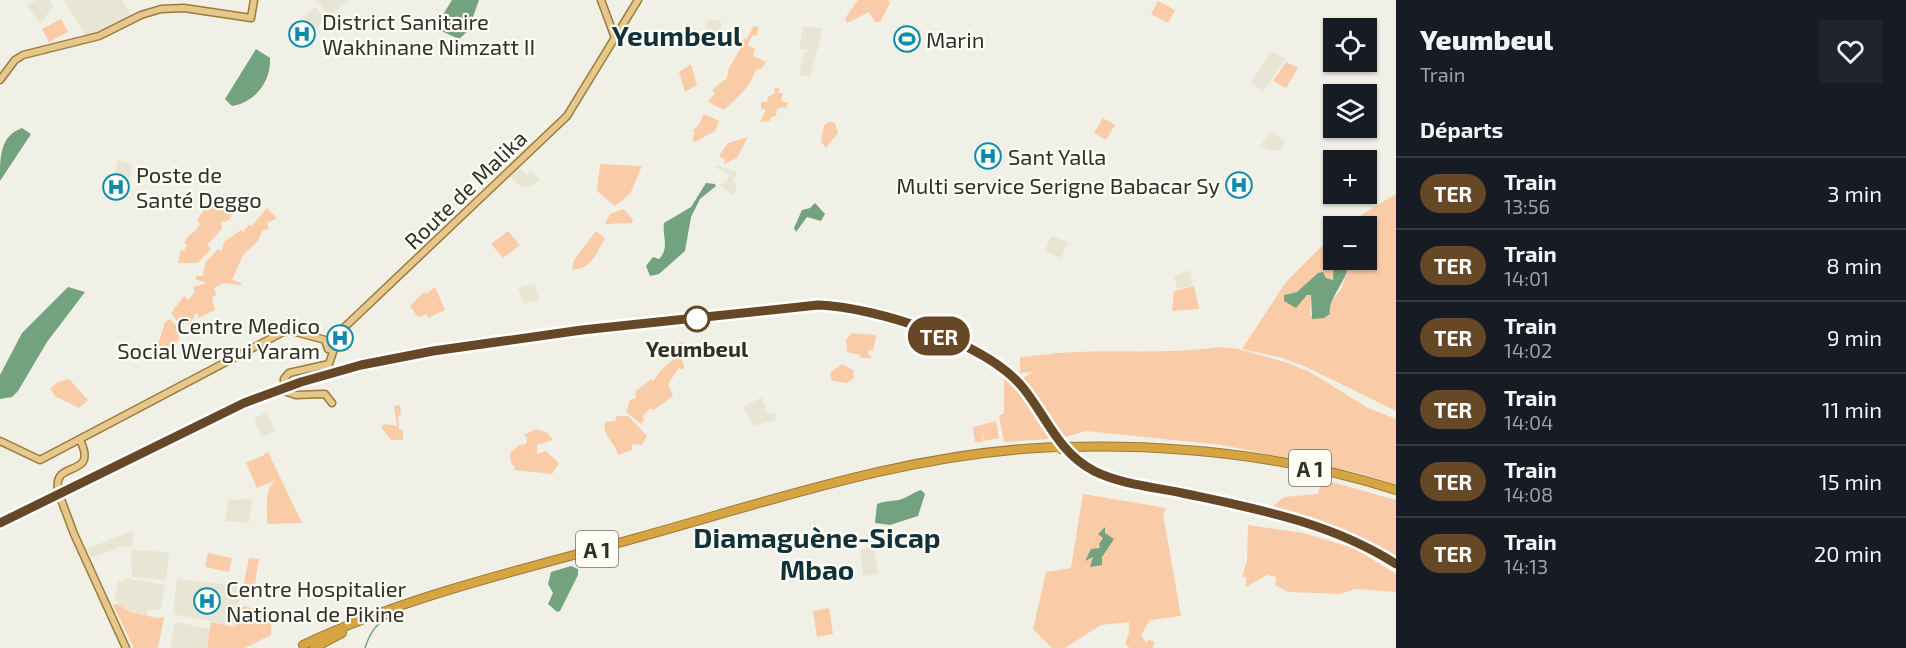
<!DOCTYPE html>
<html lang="fr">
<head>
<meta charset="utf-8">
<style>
  :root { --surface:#171b24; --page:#20242c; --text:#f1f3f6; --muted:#9ea1a6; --line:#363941 }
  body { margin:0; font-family:"Exo 2",sans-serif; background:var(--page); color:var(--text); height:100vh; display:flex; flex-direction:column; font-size:22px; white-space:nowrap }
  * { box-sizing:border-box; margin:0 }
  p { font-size:20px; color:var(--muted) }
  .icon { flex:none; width:33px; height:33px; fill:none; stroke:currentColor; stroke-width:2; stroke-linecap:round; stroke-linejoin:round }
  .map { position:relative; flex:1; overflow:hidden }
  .panel { display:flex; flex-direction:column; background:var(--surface); width:510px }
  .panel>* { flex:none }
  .badge { padding:0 12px; border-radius:20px; font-size:21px; line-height:39px }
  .buttons { position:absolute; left:1323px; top:18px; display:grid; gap:12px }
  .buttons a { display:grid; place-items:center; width:54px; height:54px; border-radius:0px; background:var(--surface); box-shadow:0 2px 4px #0004; font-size:30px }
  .map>.badge { position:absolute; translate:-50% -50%; box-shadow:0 0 0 3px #fff }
  h2 { padding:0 24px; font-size:22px; line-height:54px }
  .round { display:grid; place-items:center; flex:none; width:63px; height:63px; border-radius:0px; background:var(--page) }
  .head { display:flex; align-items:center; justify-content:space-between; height:102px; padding:0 24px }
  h1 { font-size:28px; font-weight:800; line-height:45px }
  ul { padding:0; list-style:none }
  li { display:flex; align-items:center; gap:18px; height:72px; padding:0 24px; border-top:2px solid var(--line) }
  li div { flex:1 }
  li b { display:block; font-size:22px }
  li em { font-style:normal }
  li .badge { min-width:66px; font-weight:700; text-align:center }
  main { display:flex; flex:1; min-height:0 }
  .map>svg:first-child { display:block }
  .built { fill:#e7e6d5 }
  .green { fill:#facba7; fill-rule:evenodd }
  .water { fill:#73a27f }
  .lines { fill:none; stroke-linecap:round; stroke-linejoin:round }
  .stream { stroke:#73a27f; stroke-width:1.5 }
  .major-casing { stroke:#9c7b39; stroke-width:9 }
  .highway-casing { stroke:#9c7b39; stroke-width:10 }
  .major { stroke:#e6c88d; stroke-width:6 }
  .highway { stroke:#d6a441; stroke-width:8 }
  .rail-casing { stroke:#767670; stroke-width:4 }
  .rail { stroke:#fefef4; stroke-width:1.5; stroke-dasharray:4.5; stroke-linecap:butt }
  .major-bridge-casing { stroke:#9c7b39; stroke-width:9; stroke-linecap:butt }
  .highway-bridge-casing { stroke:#9c7b39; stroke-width:10; stroke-linecap:butt }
  .major-bridge { stroke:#e6c88d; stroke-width:6 }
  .highway-bridge { stroke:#d6a441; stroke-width:8 }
  .line-casing { stroke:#fff; stroke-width:14 }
  .line { stroke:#664827; stroke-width:9 }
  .stop-dot { fill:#fff; stroke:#664827; stroke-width:3 }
  .labels { text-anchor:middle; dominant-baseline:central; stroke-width:4.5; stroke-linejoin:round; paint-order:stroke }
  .shield { fill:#fefef4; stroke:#6d6d67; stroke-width:1.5 }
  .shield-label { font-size:21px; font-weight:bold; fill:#2f2f2b }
  .poi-label { font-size:22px; fill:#2f2f2b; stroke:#fefef4; text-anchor:start }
  .street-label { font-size:22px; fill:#2f2f2b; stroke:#fefef4 }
  .stop-label { font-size:22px; font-weight:bold; fill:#2f2f2b; stroke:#fefef4 }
  .district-label { font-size:28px; font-weight:bold; fill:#13313b; stroke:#fefef4 }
</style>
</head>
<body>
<main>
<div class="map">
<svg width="1396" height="648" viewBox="0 0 1396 648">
  <rect width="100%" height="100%" fill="#f1f0e7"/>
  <path class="built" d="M 36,0 L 49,0 L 53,6 L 40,24 L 27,5 Z
    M 64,0 L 122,0 L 131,16 L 102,32 L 85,35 Z
    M 316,0 L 348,0 L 330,16 Z
    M 315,7 L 326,19 L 302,42 L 291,29 Z
    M 718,20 L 721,22 L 722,47 L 708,49 L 705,21 Z
    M 803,26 L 823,29 L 810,77 L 799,75 L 804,52 L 809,51 L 799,48 Z
    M 1274,52 L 1285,59 L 1264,91 L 1251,83 L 1270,53 Z
    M 1270,132 L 1286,141 L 1280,150 L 1269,150 L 1260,146 Z
    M 118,160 L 132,164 L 129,184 L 112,178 Z
    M 716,165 L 737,172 L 733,181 L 737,185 L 734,195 L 719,185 L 727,182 L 729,174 L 716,168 Z
    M 520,168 L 527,175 L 531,171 L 540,179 L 533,186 L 521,187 L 510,177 Z
    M 1051,236 L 1068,242 L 1061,258 L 1045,251 Z
    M 1190,270 L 1193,285 L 1177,289 L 1174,276 Z
    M 535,283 L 539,300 L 524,304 L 518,288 Z
    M 762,397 L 768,414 L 775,413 L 776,420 L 754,426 L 743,407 Z
    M 267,412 L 275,431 L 262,437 L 254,419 Z
    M 252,499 L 249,523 L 225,521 L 228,500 Z
    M 134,530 L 132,546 L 120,547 L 91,558 L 87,549 Z
    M 874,548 L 878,574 L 863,576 L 860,549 Z
    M 131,550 L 169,552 L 166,580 L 132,577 Z
    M 127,578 L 165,585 L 161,610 L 148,609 L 147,615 L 130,612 L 117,604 L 118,601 L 114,600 L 119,580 L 122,582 Z
    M 177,579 L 241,586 L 236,626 L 173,614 Z
    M 175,622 L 210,629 L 207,648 L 170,648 Z"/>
  <path class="green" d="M 858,0 L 888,0 L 890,3 L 880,22 L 875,22 L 869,12 L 847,23 L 845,18 Z
    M 1158,1 L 1175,10 L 1168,23 L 1151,14 Z
    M 61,19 L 68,32 L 49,42 L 42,29 Z
    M 903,24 L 921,31 L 911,54 L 894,46 Z
    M 754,26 L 759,27 L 756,36 L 753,35 L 747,46 L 755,48 L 753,56 L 766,62 L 762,68 L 756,70 C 750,87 738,97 724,110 L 708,102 L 715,93 L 712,90 L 727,78 L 729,68 L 742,46 L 740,41 L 747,38 Z
    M 1286,62 L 1298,68 L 1286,88 L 1273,81 Z
    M 691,64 L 697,85 L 685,92 L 679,72 Z
    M 774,87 L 780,89 L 778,92 L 783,94 L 781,101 L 788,103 L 786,108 L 782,107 L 777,109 L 776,116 L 771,117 L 770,121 L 760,122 L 766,110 L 761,108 L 761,102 L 767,102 L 768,97 L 775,93 Z
    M 704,114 L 719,121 L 715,131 L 695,142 L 692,140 L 695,132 L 692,130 L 698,126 Z
    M 1103,118 L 1115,125 L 1106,140 L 1094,133 Z
    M 829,122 L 835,123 L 838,133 L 826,148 L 821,142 L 824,125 Z
    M 748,137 L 737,158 L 724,164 L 725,160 L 719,156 L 728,143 Z
    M 600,164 L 642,166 L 630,194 L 615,206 L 597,191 Z
    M 1396,194 L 1396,411 L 1304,366 L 1279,357 L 1242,349 L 1286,282 L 1333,235 L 1334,260 L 1366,260 L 1366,226 L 1343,226 ZM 1340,260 L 1347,271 C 1345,276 1344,282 1342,287 C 1337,297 1327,301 1329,315 L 1324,318 L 1310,316 L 1311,295 L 1307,295 L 1299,304 L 1284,295 L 1297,292 L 1323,272 L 1326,278 L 1333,280 Z
    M 228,195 L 235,198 L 229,206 L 233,211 L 230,219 L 225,222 L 221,221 L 222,229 L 207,245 L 211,249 L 198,263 L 178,263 L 181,250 L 184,251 L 187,244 L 184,243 C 187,234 196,233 200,224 L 197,221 L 208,202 L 216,203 Z
    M 267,208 L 277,218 L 267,223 L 269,229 L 262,231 L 258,241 L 243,255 L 232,280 L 241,283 L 241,285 L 224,283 L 214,288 L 217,295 L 212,297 L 215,310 L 198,318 L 198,314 L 195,314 L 190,325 L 185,323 L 180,325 L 171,313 L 184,296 L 188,300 L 195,292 L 193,287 L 207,283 L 195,279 L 197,276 L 203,276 L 205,263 L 218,249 L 221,251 L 225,241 L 241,230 L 243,232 L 249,225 L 252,226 Z
    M 623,209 L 633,219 L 632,223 L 605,224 L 610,214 Z
    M 508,231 L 520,245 L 503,258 L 491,244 Z
    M 596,231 L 605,238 C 597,252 591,271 572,269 L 574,260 Z
    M 1194,286 L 1199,309 L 1172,311 L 1174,291 Z
    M 435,287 L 445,310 L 428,318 L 427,314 L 418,317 L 410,306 L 424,292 L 426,294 Z
    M 170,319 L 180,330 L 179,338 L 170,352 L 156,351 L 165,322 Z
    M 852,333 L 876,335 L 873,351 L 869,350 L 868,354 L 872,358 L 861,358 L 860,355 L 847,352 L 846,340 Z
    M 680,342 L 688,345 L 686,350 L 680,353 L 684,367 L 682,370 L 679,368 L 668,384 L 673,396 L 654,410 L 650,408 L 642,417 L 645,419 L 641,424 L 626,412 L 630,400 L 636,398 L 635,392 L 651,379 L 653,381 L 661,370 L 677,356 L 678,344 Z
    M 1220,347 L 1238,349 L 1288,363 L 1310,372 L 1368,408 L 1396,419 L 1396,485 L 1363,474 L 1222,445 L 1086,431 L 1059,439 L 1024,384 L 1023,378 L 1033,372 L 1020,373 L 1020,357 C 1037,356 1058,352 1078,352 C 1126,350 1173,354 1220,347 Z
    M 842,364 L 853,370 L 854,378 L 847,383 L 832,381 L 830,373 Z
    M 1004,377 L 1017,390 L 1049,439 L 1004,442 L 999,416 L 1004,413 Z
    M 69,379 L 88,400 L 79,408 L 55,396 L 50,389 L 58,382 Z
    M 400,405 L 401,415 L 398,416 L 399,429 L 403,430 L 403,440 L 391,440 L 381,427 L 384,424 L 397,426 L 394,406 Z
    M 617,416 L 628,416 L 647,436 L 642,445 L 632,444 L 632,450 L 618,455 C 615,442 602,436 605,422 L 615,421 Z
    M 996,421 L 999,438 L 984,441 L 982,431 L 983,442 L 975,442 L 973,427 Z
    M 536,429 L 548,433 L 553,440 L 537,445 L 537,454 L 546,451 L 559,463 L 552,474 L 514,470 L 515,467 L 511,463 L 510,453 L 519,445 L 526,444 L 527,438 L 524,435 Z
    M 268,452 L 302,523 L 267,524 C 268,509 263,489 276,480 L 257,488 L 246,463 L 264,455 L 270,467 L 264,454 Z
    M 1321,479 L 1396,500 L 1396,558 C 1358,535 1316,516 1271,508 L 1284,497 L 1318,494 Z
    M 1083,494 L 1166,508 L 1163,514 L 1181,616 L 1150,620 L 1141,635 L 1146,643 L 1149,640 L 1155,642 L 1153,648 L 1130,648 L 1125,644 L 1129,633 L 1129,622 L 1101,625 L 1065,648 L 1052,648 L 1033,629 L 1046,572 L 1071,568 Z
    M 1248,525 L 1303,533 L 1354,548 L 1396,574 L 1396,592 L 1356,589 L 1340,594 L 1288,592 L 1275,585 L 1276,577 L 1267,575 L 1246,587 L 1246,578 L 1242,576 L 1247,562 Z
    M 208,553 L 232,558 L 229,572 L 205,567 Z
    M 249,558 L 259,559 L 254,590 L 243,588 Z
    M 117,604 L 130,612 L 157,618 L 164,617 L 158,648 L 134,648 L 113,605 Z
    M 246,606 L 271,618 L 271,635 L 245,648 L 207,648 L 211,622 L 235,627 L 238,608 Z
    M 829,608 L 833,634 L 817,637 L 813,611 Z"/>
  <path class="water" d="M 452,0 L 479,0 L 468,31 L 459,39 L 439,30 L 444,13 Z
    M 256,49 L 270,58 C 271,82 255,102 232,106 L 225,99 Z
    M 22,128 L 31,134 L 0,181 C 0,156 0,136 22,128 Z
    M 706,183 L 715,184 L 716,186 L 700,199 L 691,217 L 685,251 L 659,274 L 650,276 L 646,266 L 653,257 L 659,259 C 670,248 662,236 664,223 L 691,207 Z
    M 815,203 L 825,214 L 821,221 L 807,217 L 796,232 L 794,228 L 802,210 L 810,208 Z
    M 1334,260 L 1340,260 L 1347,271 C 1342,286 1327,302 1330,314 L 1324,318 L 1312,319 L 1311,295 L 1307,295 L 1296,308 L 1284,301 L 1284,295 L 1297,292 L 1318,273 L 1323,272 L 1326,278 L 1333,280 Z
    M 68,287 L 85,292 L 47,342 L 18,391 L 12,397 L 0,399 L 0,375 L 22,333 Z
    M 921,490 L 925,494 L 918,516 L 890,525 L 875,523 L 877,504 C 886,500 894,502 902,499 C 909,497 913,492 921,490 Z
    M 1105,527 L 1105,533 L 1114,539 L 1102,557 L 1102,565 L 1090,567 L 1093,557 L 1085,561 L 1091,549 L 1100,548 L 1099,544 L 1103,538 L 1098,534 Z
    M 571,566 L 578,569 L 578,575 L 560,611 L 557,612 L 548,604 L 553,593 L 548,584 L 551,572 Z"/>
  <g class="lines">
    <path class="stream" d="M 365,648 C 370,632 377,622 393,615"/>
    <g class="major-casing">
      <path id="major" d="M 601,0 L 615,38
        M 0,80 L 15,60 L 23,55 L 99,36 L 141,15 L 161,9 L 184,8 L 251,18 L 254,0
        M 330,341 L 567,116 L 638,0
        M 326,343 L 328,349 L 333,350 L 338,336
        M 284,386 L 284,379 L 289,373 L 329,364 L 334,349
        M 287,392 L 296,395 L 325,394 L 332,403
        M 0,441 L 40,460
        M 40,460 L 283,332 L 292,331 L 329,341
        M 58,489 C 53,459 99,479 80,440
        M 62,502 L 74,534 L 126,648"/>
    </g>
    <g class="highway-casing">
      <path id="highway" d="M 1065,447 C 1177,444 1289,456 1396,490
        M 303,645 C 411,594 526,569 640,537 C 777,499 913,452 1057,447
        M 314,648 L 342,633"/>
    </g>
    <use href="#major" class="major"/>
    <use href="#highway" class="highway"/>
    <g class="rail-casing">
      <path id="rail" d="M 0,523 L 211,418 L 269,394 L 337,371 L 433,351 L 582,330 L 818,305 C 874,307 985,342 1021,385 C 1046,415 1057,452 1094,471 C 1121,484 1153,487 1182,493 C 1257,509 1330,522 1396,564"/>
    </g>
    <use href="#rail" class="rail"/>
    <g class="major-bridge-casing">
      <path id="major-bridge" d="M 284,386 L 287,392
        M 58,489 L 62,502"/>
    </g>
    <g class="highway-bridge-casing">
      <path id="highway-bridge" d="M 1059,449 L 1068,449"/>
    </g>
    <use href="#major-bridge" class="major-bridge"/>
    <use href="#highway-bridge" class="highway-bridge"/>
  </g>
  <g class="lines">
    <g class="line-casing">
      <path id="line" d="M 0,523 L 244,403 L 301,382 L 361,365 L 433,351 L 582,330 L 818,305 C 876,307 988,343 1024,389 C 1047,418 1059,453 1094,471 C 1120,484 1153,487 1182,493 C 1257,509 1330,522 1396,564"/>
    </g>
    <use href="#line" class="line"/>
  </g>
  <defs>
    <g id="hospital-ring" transform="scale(1.35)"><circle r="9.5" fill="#fefef4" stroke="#0c8cad" stroke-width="1.5"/><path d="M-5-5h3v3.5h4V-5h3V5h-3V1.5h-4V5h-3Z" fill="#0c8cad"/></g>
    <g id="stadium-ring" transform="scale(1.35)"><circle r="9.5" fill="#fefef4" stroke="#0c8cad" stroke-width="1.5"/><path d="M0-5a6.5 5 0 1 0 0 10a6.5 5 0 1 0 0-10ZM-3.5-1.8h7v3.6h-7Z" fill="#0c8cad"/></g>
  </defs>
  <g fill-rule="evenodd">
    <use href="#hospital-ring" x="302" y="34"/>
    <use href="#stadium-ring" x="907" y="39"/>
    <use href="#hospital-ring" x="988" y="156"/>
    <use href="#hospital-ring" x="1239" y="185"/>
    <use href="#hospital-ring" x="116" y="187"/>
    <use href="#hospital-ring" x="340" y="338"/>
    <use href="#hospital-ring" x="207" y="601"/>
  </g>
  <circle class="stop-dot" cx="697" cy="319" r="12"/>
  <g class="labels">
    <g class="shield">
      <rect x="1289" y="450" width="42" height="36" rx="4.5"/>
      <rect x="576" y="531" width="42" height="36" rx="4.5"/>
    </g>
    <g class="shield-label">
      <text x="1310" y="468">A 1</text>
      <text x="597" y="549">A 1</text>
    </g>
    <g class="poi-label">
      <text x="322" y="21">District Sanitaire<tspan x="322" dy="25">Wakhinane Nimzatt II</tspan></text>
      <text x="926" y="39">Marin</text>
      <text x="1008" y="156">Sant Yalla</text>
      <text x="136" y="174">Poste de<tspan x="136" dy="25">Santé Deggo</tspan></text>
      <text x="1220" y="185" text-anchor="end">Multi service Serigne Babacar Sy</text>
      <text x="320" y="325" text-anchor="end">Centre Medico<tspan x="320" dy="25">Social Wergui Yaram</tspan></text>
      <text x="226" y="588">Centre Hospitalier<tspan x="226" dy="25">National de Pikine</tspan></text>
    </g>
    <g class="street-label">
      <text transform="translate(465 189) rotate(-44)">Route de Malika</text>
    </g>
    <g class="stop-label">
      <text x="697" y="348">Yeumbeul</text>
    </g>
    <g class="district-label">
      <text x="677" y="35">Yeumbeul</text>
      <text x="817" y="537">Diamaguène-Sicap<tspan x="817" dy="32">Mbao</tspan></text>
    </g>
  </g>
</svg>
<div class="buttons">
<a><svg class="icon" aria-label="locate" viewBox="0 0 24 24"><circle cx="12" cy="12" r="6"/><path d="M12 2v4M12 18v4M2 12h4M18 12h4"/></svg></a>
<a><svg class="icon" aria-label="layers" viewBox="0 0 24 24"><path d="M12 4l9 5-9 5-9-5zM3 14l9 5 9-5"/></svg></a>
<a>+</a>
<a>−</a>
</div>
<b class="badge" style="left:939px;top:336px;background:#664827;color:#fff">TER</b>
</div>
<section class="panel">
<div class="head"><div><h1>Yeumbeul</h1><p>Train</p></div><a class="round"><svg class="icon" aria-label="heart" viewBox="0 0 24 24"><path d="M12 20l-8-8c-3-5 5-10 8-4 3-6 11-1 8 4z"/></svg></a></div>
<h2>Départs</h2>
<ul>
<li><span class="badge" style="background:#664827;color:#fff">TER</span><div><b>Train</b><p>13:56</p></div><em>3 min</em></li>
<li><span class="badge" style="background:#664827;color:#fff">TER</span><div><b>Train</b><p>14:01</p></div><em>8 min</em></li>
<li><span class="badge" style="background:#664827;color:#fff">TER</span><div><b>Train</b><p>14:02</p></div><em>9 min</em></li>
<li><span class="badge" style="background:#664827;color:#fff">TER</span><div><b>Train</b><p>14:04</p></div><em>11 min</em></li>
<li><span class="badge" style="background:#664827;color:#fff">TER</span><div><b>Train</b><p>14:08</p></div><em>15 min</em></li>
<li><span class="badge" style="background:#664827;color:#fff">TER</span><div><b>Train</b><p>14:13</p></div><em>20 min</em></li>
</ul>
</section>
</main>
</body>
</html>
